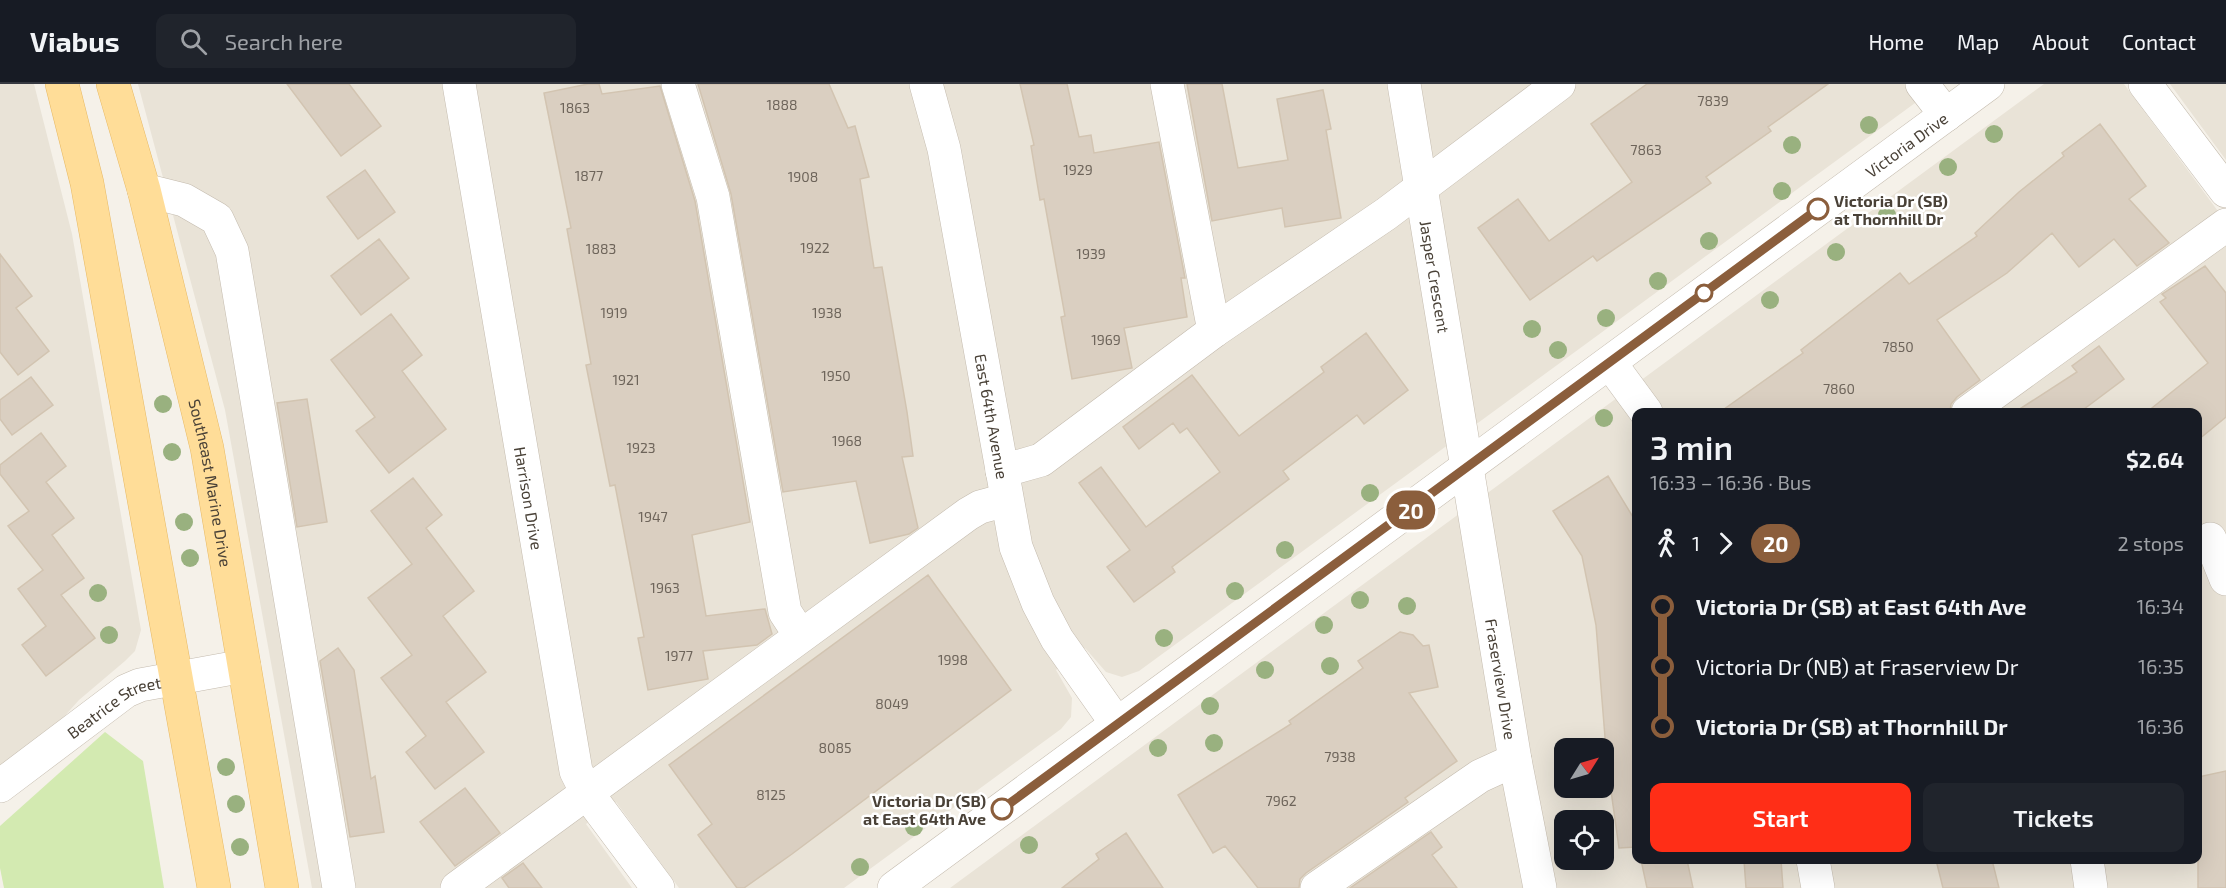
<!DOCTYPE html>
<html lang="en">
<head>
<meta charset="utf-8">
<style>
  :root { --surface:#171b24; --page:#20242c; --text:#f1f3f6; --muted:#9ea1a6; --line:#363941; --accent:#ff2e17 }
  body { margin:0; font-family:"Exo 2",sans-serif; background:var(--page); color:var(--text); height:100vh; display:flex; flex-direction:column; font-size:22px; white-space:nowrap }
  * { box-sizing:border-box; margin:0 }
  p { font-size:20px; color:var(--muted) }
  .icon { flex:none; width:33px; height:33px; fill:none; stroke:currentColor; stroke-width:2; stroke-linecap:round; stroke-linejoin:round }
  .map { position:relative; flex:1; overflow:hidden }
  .sheet { position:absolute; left:1632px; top:324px; width:570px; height:456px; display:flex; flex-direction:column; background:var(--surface); border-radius:12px; box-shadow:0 6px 24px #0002 }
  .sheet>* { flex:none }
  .badge { padding:0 12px; border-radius:20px; font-size:21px; line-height:39px }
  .needle { width:39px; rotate:53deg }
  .buttons { position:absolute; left:1554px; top:654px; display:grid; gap:12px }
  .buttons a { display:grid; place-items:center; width:60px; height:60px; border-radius:12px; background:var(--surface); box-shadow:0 6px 24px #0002; font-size:30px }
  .map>.badge { position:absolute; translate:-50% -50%; box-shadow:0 0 0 3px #fff }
  .legs { display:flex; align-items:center; gap:9px; height:66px; padding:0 18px; font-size:20px }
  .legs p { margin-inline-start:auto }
  .headline { display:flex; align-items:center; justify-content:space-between; height:102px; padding:0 18px }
  h1 { font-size:33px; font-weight:600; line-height:45px }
  .primary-button { display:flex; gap:12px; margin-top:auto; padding:12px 18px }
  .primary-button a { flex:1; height:69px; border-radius:12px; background:var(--accent); color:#fff; font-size:24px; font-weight:600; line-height:69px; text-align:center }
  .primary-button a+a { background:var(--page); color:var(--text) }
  ul { padding:0 18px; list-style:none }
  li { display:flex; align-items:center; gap:21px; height:60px; font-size:22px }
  li i { display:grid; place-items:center; width:9px; height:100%; margin:0 8px; background:currentColor }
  li i::after { content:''; width:15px; height:15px; margin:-8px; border:4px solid; border-radius:50%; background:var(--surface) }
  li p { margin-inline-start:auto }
  li:first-child i { background:linear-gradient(#0000 50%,currentColor 0) }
  li:last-child i { background:linear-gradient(currentColor 50%,#0000 0) }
  header { display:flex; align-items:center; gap:36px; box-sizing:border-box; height:84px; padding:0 30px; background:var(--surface); border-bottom:2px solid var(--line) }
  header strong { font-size:28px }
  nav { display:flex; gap:33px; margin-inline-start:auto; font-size:21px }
  .search { width:420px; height:54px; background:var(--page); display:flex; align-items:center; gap:15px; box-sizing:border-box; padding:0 21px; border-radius:12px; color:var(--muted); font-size:22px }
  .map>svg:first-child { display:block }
  .residential { fill:#e9e3d7; fill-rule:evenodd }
  .green { fill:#d3eab1 }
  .building { fill:#dacfc1; stroke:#d2c4b1; stroke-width:1.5 }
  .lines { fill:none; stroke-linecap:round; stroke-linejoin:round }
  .minor-casing { stroke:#c4bbae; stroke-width:34 }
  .major-casing { stroke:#e7b965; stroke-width:34 }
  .minor { stroke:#fff; stroke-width:33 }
  .major { stroke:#ffdd98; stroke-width:33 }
  .tree { fill:#99b17f }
  .line-1-casing { stroke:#fff; stroke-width:14 }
  .line-1 { stroke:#8b5e3c; stroke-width:9 }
  .stop-1-dot { fill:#fff; stroke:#8b5e3c; stroke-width:3 }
  .labels { text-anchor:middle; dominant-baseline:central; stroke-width:5; stroke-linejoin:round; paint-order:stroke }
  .number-label { font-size:14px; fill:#6d645a }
  .street-label { font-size:16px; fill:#494137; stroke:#fff }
  .stop-label { font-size:16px; font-weight:bold; fill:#494137; stroke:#fff; text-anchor:start }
</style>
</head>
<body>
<header>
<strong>Viabus</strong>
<div class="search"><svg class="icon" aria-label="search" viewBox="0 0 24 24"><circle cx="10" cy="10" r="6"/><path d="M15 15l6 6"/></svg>Search here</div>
<nav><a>Home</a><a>Map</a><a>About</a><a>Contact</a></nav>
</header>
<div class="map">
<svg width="2226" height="804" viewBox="0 0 2226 804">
  <rect width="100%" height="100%" fill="#f5f1e9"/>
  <path class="residential" d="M 0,0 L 34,0 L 72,150 L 141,546 L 135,567 L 125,577 L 79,616 L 53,645 L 0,684 Z
    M 138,0 L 1941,0 L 1139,587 L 1122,593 L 1106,588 L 1085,564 L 1056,586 L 1072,614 L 1071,633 L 1061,645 L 844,804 L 679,804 L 616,718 L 586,740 L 632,804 L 312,804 L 225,326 Z
    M 2044,0 L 2124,0 L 2226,138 L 2226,804 L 950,804 ZM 1636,328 L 2198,328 L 2198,776 L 1636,776 ZM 1564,664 L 1604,664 L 1604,704 L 1564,704 ZM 1564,736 L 1604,736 L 1604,776 L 1564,776 Z
    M 2170,0 L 2226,0 L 2226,76 Z"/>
  <path class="green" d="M 105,648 L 143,677 L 164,804 L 4,804 L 0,784 L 0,742 Z"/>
  <path class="building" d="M 287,0 L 349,0 L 381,42 L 341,72 Z
    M 588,0 L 599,0 L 602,10 L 660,2 L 695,117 L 750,438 L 692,451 L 706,532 L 765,525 L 772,550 L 757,561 L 703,567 L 708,595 L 648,606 L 638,554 L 644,553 L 615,401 L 610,402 L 586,281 L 591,280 L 567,145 L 571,144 L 544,9 Z
    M 698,0 L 829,0 L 848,44 L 855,42 L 869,93 L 860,95 L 874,184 L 882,183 L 907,328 L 913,372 L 902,373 L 918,444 L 909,450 L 870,459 L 856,397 L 783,408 L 731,110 Z
    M 1020,0 L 1067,0 L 1079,53 L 1091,51 L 1094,69 L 1159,58 L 1185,194 L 1181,194 L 1187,233 L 1124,244 L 1132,284 L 1072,295 L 1061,233 L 1065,232 L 1044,115 L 1040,116 L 1031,62 L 1034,61 Z
    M 1187,0 L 1222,0 L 1238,84 L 1288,76 L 1277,15 L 1323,6 L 1331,45 L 1326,46 L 1341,134 L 1285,143 L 1282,124 L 1212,137 Z
    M 1647,0 L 1828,0 L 1768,43 L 1771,47 L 1706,93 L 1711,99 L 1597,177 L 1593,172 L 1530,216 L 1478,144 L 1518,115 L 1549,157 L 1632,98 L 1591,40 Z
    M 2100,40 L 2146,102 L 2129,115 L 2169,159 L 2137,182 L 2114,155 L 2079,183 L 2052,149 L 2007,189 L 1937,236 L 1980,296 L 1957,313 L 1951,320 L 1950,328 L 1720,328 L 1803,269 L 1801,266 L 1900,189 L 1909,200 L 1977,152 L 1975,149 L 2019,108 L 2064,72 L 2062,69 Z
    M 365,86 L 395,128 L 358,155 L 327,113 Z
    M 379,155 L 409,194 L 361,231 L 331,192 Z
    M 0,170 L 32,212 L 16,224 L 49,267 L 18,291 L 0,268 Z
    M 2205,182 L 2226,209 L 2226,333 L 2198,356 L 2198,328 L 2147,328 L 2208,279 L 2160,218 L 2166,214 L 2162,210 Z
    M 391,230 L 422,271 L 402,287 L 446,345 L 389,389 L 356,347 L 375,333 L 331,276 Z
    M 1366,249 L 1408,306 L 1364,340 L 1357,331 L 1283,387 L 1289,395 L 1172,483 L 1175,488 L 1134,518 L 1107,483 L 1130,466 L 1079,399 L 1101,383 L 1146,443 L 1220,388 L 1187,344 L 1180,349 L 1173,339 L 1139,365 L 1123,343 L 1192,291 L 1239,352 L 1324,288 L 1321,283 Z
    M 2099,262 L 2124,295 L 2080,328 L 2015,328 L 2077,288 L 2072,282 Z
    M 31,293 L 53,321 L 12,351 L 0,335 L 0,316 Z
    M 307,315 L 327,438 L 297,443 L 277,319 Z
    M 41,349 L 66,382 L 46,398 L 74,434 L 52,451 L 84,494 L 61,511 L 95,554 L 46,592 L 22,561 L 46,542 L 18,505 L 43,486 L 8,442 L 29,427 L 0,390 L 0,381 Z
    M 1608,392 L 1636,438 L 1636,763 L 1619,764 L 1607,678 L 1596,541 L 1582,472 L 1553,427 Z
    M 413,394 L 442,431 L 426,444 L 474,507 L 443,532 L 486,588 L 446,618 L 484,668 L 435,705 L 406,668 L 426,652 L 381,594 L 412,571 L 368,514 L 412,480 L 371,427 Z
    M 928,491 L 1011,606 L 792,770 L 744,804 L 737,804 L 698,751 L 712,740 L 669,681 Z
    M 1400,548 L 1413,551 L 1423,562 L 1429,561 L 1438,603 L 1409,609 L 1457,677 L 1405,714 L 1408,718 L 1306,789 L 1300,795 L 1299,804 L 1258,804 L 1225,762 L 1213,769 L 1178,711 L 1291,640 L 1289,637 L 1363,584 L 1358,577 Z
    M 338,564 L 354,586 L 371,695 L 375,692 L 384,748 L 350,753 L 320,577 Z
    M 2226,687 L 2226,804 L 2198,804 L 2198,693 Z
    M 465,704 L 500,749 L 455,782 L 420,738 Z
    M 1431,748 L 1442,763 L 1432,771 L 1457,804 L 1350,804 Z
    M 1126,749 L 1163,804 L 1062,804 L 1099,775 L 1096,770 Z
    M 1641,776 L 1687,776 L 1693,804 L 1647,804 Z
    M 1744,776 L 1781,776 L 1783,804 L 1746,804 Z
    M 1936,776 L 1992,776 L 1999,804 L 1943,804 Z
    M 523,779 L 542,804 L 509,804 L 502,794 Z"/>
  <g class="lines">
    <g class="minor-casing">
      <g id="minor">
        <path id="s1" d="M 459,0 L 576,687 L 587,709 L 658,804"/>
        <path d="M 678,0 L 713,113 L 785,528 L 800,551"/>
        <path id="s2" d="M 926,0 L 944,65 L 1016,463 L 1038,519 L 1057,555 L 1117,640"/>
        <path d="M 1167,0 L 1214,247"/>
        <path id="s3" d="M 1404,0 L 1515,676 L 1540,804"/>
        <path d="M 1922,0 L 1946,31"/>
        <path d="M 2145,0 L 2226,107"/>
        <path d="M 144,106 L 184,116 L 217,135 L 232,167 L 339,804"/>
        <path d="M 1610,279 L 1646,328"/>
        <path d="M 1968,328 L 2226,141"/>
        <path d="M 1002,387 L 1041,376 L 1214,247 L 1386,130 L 1559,0"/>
        <path d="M 2210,455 L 2226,495"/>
        <path id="s4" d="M 0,702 L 126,607 L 140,601 L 244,582"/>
        <path d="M 1813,776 L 1818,804"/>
        <path d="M 2087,776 L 2091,804"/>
        <path d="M 457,804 L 968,430 L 980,423 L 1006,416"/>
        <path id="s5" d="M 894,804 L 1988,0"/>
        <path d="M 1317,804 L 1480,692 L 1515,676"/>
      </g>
    </g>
    <g class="major-casing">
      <g id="major">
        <path d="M 62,0 L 87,99 L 214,804"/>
        <path id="s6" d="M 113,0 L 144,106 L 207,364 L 282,804"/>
      </g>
    </g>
    <use href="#minor" class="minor"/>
    <use href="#major" class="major"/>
  </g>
  <g class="tree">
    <circle cx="1869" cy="41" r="9"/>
    <circle cx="1994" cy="50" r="9"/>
    <circle cx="1792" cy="61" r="9"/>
    <circle cx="1948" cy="83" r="9"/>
    <circle cx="1782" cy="107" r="9"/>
    <circle cx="1887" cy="131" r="9"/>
    <circle cx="1709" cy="157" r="9"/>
    <circle cx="1836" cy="168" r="9"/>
    <circle cx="1658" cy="197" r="9"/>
    <circle cx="1770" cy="216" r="9"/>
    <circle cx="1606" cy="234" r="9"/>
    <circle cx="1532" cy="245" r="9"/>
    <circle cx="1558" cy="266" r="9"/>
    <circle cx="163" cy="320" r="9"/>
    <circle cx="1604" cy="334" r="9"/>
    <circle cx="172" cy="368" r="9"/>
    <circle cx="1370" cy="409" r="9"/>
    <circle cx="184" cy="438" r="9"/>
    <circle cx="1285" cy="466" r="9"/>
    <circle cx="190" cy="474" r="9"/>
    <circle cx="1235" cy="507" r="9"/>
    <circle cx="98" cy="509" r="9"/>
    <circle cx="1360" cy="516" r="9"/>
    <circle cx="1407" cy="522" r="9"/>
    <circle cx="1324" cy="541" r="9"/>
    <circle cx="109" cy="551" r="9"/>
    <circle cx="1164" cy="554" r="9"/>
    <circle cx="1330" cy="582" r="9"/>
    <circle cx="1265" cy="586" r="9"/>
    <circle cx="1210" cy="622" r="9"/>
    <circle cx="1214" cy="659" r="9"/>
    <circle cx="1158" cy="664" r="9"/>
    <circle cx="226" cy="683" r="9"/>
    <circle cx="236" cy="720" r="9"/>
    <circle cx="914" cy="743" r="9"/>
    <circle cx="1029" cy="761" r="9"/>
    <circle cx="240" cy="763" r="9"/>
    <circle cx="860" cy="783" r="9"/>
  </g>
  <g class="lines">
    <g class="line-1-casing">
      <path id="line-1" d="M 1002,725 L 1818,125"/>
    </g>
    <use href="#line-1" class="line-1"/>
  </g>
  <g class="stop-1-dot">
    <circle cx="1818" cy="125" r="10"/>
    <circle cx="1704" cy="209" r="8"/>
    <circle cx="1002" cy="725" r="10"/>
  </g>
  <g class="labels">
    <g class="number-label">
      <text x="1713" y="16">7839</text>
      <text x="782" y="20">1888</text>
      <text x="575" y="23">1863</text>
      <text x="1646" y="65">7863</text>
      <text x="1078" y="85">1929</text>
      <text x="589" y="91">1877</text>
      <text x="803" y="92">1908</text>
      <text x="815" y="163">1922</text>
      <text x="601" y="164">1883</text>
      <text x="1091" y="169">1939</text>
      <text x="614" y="228">1919</text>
      <text x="827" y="228">1938</text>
      <text x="1106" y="255">1969</text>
      <text x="1898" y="262">7850</text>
      <text x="836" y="291">1950</text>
      <text x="626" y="295">1921</text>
      <text x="1839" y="304">7860</text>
      <text x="847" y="356">1968</text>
      <text x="641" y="363">1923</text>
      <text x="653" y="432">1947</text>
      <text x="665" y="503">1963</text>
      <text x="679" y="571">1977</text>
      <text x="953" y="575">1998</text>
      <text x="892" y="619">8049</text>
      <text x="835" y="663">8085</text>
      <text x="1340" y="672">7938</text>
      <text x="771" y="710">8125</text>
      <text x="1281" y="716">7962</text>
    </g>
    <g class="street-label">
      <text stroke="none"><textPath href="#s5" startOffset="1256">Victoria Drive</textPath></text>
      <text stroke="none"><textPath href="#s3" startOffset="195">Jasper Crescent</textPath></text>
      <text stroke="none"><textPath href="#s2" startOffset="339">East 64th Avenue</textPath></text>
      <text stroke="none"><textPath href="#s6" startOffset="411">Southeast Marine Drive</textPath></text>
      <text stroke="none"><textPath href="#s1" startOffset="420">Harrison Drive</textPath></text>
      <text stroke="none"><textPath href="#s3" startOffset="603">Fraserview Drive</textPath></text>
      <text stroke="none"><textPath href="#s4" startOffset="140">Beatrice Street</textPath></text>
    </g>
    <g class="stop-label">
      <text x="1834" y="116">Victoria Dr (SB)<tspan x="1834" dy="18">at Thornhill Dr</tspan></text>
      <text x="986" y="716" text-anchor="end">Victoria Dr (SB)<tspan x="986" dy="18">at East 64th Ave</tspan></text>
    </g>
  </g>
</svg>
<div class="buttons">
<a><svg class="needle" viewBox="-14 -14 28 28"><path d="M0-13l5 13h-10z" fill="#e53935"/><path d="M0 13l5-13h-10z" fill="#9ea1a6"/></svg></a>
<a><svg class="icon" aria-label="locate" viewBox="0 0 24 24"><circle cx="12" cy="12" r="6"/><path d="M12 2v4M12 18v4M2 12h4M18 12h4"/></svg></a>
</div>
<b class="badge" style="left:1411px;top:426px;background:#8b5e3c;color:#fff">20</b>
<section class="sheet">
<div class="headline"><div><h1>3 min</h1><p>16:33 – 16:36 · Bus</p></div><b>$2.64</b></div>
<div class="legs"><svg class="icon" aria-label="walk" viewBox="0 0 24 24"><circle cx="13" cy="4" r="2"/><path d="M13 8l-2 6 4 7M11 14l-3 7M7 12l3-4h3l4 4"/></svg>1<svg class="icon" aria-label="forward" viewBox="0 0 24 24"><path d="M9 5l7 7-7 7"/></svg><b class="badge" style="background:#8b5e3c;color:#fff">20</b><p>2 stops</p></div>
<ul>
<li><i style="color:#8b5e3c"></i><b>Victoria Dr (SB) at East 64th Ave</b><p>16:34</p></li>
<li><i style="color:#8b5e3c"></i><span>Victoria Dr (NB) at Fraserview Dr</span><p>16:35</p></li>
<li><i style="color:#8b5e3c"></i><b>Victoria Dr (SB) at Thornhill Dr</b><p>16:36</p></li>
</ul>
<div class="primary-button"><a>Start</a><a>Tickets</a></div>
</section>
</div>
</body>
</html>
